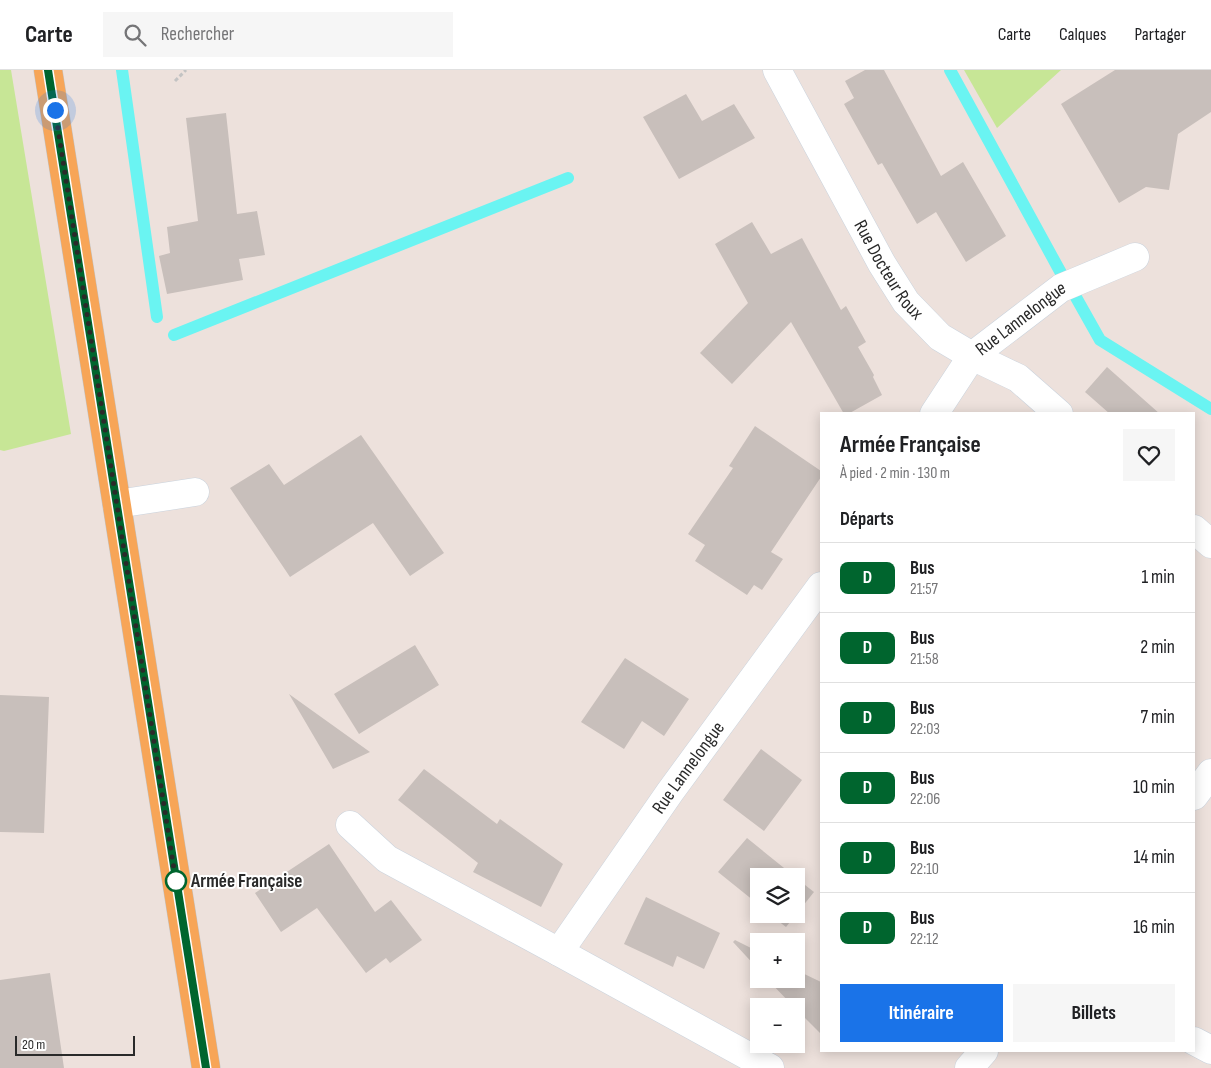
<!DOCTYPE html>
<html lang="fr">
<head>
<meta charset="utf-8">
<style>
  :root { --surface:#fff; --page:#f6f6f6; --text:#202124; --muted:#757577; --line:#e0e0e0; --accent:#1a73e8 }
  body { margin:0; font-family:"Sofia Sans Condensed",sans-serif; background:var(--page); color:var(--text); height:100vh; display:flex; flex-direction:column; font-size:19px; white-space:nowrap }
  * { box-sizing:border-box; margin:0 }
  p { font-size:16px; color:var(--muted) }
  .icon { flex:none; width:28px; height:28px; fill:none; stroke:currentColor; stroke-width:2; stroke-linecap:round; stroke-linejoin:round }
  .map { position:relative; flex:1; overflow:hidden }
  .side { position:absolute; left:820px; top:342px; width:375px; height:640px; display:flex; flex-direction:column; background:var(--surface); border-radius:0px; box-shadow:0 2px 12px #0003 }
  .side>* { flex:none }
  .badge { padding:0 10px; border-radius:8px; font-size:18px; line-height:32px }
  .fabs { position:absolute; left:750px; top:798px; display:grid; gap:10px }
  .fabs a { display:grid; place-items:center; width:55px; height:55px; border-radius:0px; background:var(--surface); box-shadow:0 2px 12px #0003; font-size:25px }
  .scale { position:absolute; left:15px; bottom:12px; width:120px; box-sizing:border-box; padding-left:5px; border:2px solid #2a2a2a; border-top:0; font-size:14px; line-height:18px; white-space:nowrap; color:#2a2a2a; -webkit-text-stroke:4px #fff; paint-order:stroke }
  .you { position:absolute; width:25px; height:25px; margin:-12px; border:4px solid #fff; border-radius:50%; background:#1a73e8; box-shadow:0 0 0 8px #1a73e833 }
  .map>.badge { position:absolute; translate:-50% -50%; box-shadow:0 0 0 2px #fff }
  h2 { padding:0 20px; font-size:19px; line-height:45px }
  .round { display:grid; place-items:center; flex:none; width:52px; height:52px; border-radius:0px; background:var(--page) }
  .headline { display:flex; align-items:center; justify-content:space-between; height:85px; padding:0 20px }
  h1 { font-size:24px; font-weight:700; line-height:38px }
  .action { display:flex; gap:10px; margin-top:auto; padding:10px 20px }
  .action a { flex:1; height:58px; border-radius:0px; background:var(--accent); color:#fff; font-size:20px; font-weight:700; line-height:58px; text-align:center }
  .action a+a { background:var(--page); color:var(--text) }
  ul { padding:0; list-style:none }
  li { display:flex; align-items:center; gap:15px; height:70px; padding:0 20px; border-top:1px solid var(--line) }
  li div { flex:1 }
  li b { display:block; font-size:19px }
  li em { font-style:normal }
  li .badge { min-width:55px; font-weight:700; text-align:center }
  header { display:flex; align-items:center; gap:30px; box-sizing:border-box; height:70px; padding:0 25px; background:var(--surface); border-bottom:1px solid var(--line) }
  header strong { font-size:24px }
  nav { display:flex; gap:28px; margin-inline-start:auto; font-size:18px }
  .search { width:350px; height:45px; background:var(--page); display:flex; align-items:center; gap:12px; box-sizing:border-box; padding:0 18px; border-radius:0px; color:var(--muted); font-size:19px }
  .map>svg:first-child { display:block }
  .green { fill:#c7e696 }
  .lines { fill:none; stroke-linecap:round; stroke-linejoin:round }
  .stream { stroke:#6af4f2; stroke-width:12 }
  .building { fill:#c8bfbb }
  .minor-casing { stroke:#cad3dd; stroke-width:29 }
  .major-casing { stroke:#c3c3c3; stroke-width:29 }
  .path { stroke:#c3c3c3; stroke-width:3; stroke-dasharray:4 2.5; stroke-linecap:butt }
  .minor { stroke:#fff; stroke-width:28 }
  .major { stroke:#f7a557; stroke-width:28 }
  .line-casing { stroke:#fff; stroke-width:11 }
  .line { stroke:#00652e; stroke-width:8 }
  .walk { stroke:#2a2a2a; stroke-width:5; stroke-dasharray:0 9 }
  .stop-dot { fill:#fff; stroke:#00652e; stroke-width:2.5 }
  .labels { text-anchor:middle; dominant-baseline:central; stroke-width:4; stroke-linejoin:round; paint-order:stroke }
  .street-label { font-size:19px; fill:#2a2a2a; stroke:#fff }
  .stop-label { font-size:19px; font-weight:bold; fill:#2a2a2a; stroke:#fff; text-anchor:start }
</style>
</head>
<body>
<header>
<strong>Carte</strong>
<div class="search"><svg class="icon" aria-label="search" viewBox="0 0 24 24"><circle cx="10" cy="10" r="6"/><path d="M15 15l6 6"/></svg>Rechercher</div>
<nav><a>Carte</a><a>Calques</a><a>Partager</a></nav>
</header>
<div class="map">
<svg width="1211" height="998" viewBox="0 0 1211 998">
  <rect width="100%" height="100%" fill="#ede1dc"/>
  <path class="green" d="M 0,0 L 11,0 L 71,364 L 4,381 L 0,380 Z
    M 964,0 L 1061,0 L 997,58 Z"/>
  <g class="lines">
    <path class="stream" d="M 122,0 L 157,247
      M 950,0 L 1061,203
      M 1073,222 L 1100,270 L 1211,339
      M 174,265 L 568,108"/>
  </g>
  <path class="building" d="M 865,0 L 884,0 L 941,106 L 963,92 L 1006,166 L 966,192 L 936,142 L 917,154 L 882,93 L 878,95 L 844,34 L 854,28 L 845,11 Z
    M 1115,0 L 1211,0 L 1211,42 L 1178,64 L 1169,120 L 1146,117 L 1119,133 L 1061,34 Z
    M 686,24 L 702,51 L 734,34 L 755,68 L 679,109 L 643,47 Z
    M 226,43 L 237,144 L 257,141 L 265,185 L 239,189 L 243,210 L 167,224 L 159,186 L 170,183 L 167,157 L 198,151 L 186,48 Z
    M 752,152 L 771,184 L 802,168 L 841,240 L 846,236 L 866,272 L 858,277 L 874,305 L 873,307 L 882,325 L 848,344 L 844,344 L 791,252 L 732,314 L 700,283 L 748,233 L 715,174 Z
    M 1107,297 L 1160,344 L 1110,344 L 1085,322 Z
    M 755,356 L 821,401 L 821,407 L 771,482 L 783,489 L 762,520 L 754,515 L 747,525 L 695,491 L 705,475 L 688,464 L 733,398 L 729,396 Z
    M 361,365 L 444,483 L 410,506 L 373,453 L 290,507 L 230,418 L 269,394 L 284,415 Z
    M 415,575 L 439,615 L 359,664 L 334,624 Z
    M 625,588 L 689,629 L 664,666 L 642,651 L 624,679 L 581,652 Z
    M 289,624 L 370,682 L 333,699 Z
    M 0,625 L 49,627 L 44,763 L 0,762 Z
    M 761,679 L 802,710 L 764,761 L 723,730 Z
    M 424,699 L 497,754 L 500,749 L 563,794 L 541,837 L 473,802 L 478,793 L 398,730 Z
    M 747,768 L 794,806 L 759,806 L 759,835 L 718,802 Z
    M 329,774 L 375,842 L 391,830 L 422,870 L 390,893 L 386,888 L 366,903 L 317,838 L 281,862 L 255,823 Z
    M 796,808 L 814,822 L 786,857 L 769,844 L 796,844 Z
    M 646,827 L 720,863 L 704,899 L 677,886 L 673,897 L 624,874 Z
    M 735,870 L 759,882 L 759,900 L 733,872 Z
    M 796,900 L 821,912 L 821,964 L 796,939 L 796,936 L 793,936 L 767,909 L 796,909 Z
    M 50,903 L 64,998 L 0,998 L 0,910 Z"/>
  <g class="lines">
    <g class="minor-casing">
      <g id="minor">
        <path id="s1" d="M 777,0 L 882,194 L 906,232 L 940,267 L 972,286 L 1018,308 L 1059,344"/>
        <path id="s2" d="M 934,344 L 972,286 L 1061,218 L 1135,187"/>
        <path d="M 117,434 L 195,422"/>
        <path d="M 1194,459 L 1211,474"/>
        <path d="M 1194,726 L 1211,703"/>
        <path d="M 350,755 L 387,789 L 559,882"/>
        <path d="M 1194,971 L 1211,980"/>
        <path id="s3" d="M 770,998 L 559,882 L 670,722 L 821,516"/>
        <path d="M 969,998 L 984,981"/>
      </g>
    </g>
    <g class="major-casing">
      <path id="major" d="M 48,0 L 206,998"/>
    </g>
    <path class="path" d="M 175,11 L 186,0"/>
    <use href="#minor" class="minor"/>
    <use href="#major" class="major"/>
  </g>
  <g class="lines">
    <g class="line-casing">
      <path id="line" d="M 48,0 L 206,998"/>
    </g>
    <use href="#line" class="line"/>
    <path class="walk" d="M 55,40 L 176,812 L 176,811"/>
  </g>
  <circle class="stop-dot" cx="176" cy="811" r="10"/>
  <g class="labels">
    <g class="street-label">
      <text stroke="none"><textPath href="#s1" startOffset="229">Rue Docteur Roux</textPath></text>
      <text stroke="none"><textPath href="#s2" startOffset="131">Rue Lannelongue</textPath></text>
      <text stroke="none"><textPath href="#s3" startOffset="466">Rue Lannelongue</textPath></text>
    </g>
    <g class="stop-label">
      <text x="191" y="811">Armée Française</text>
    </g>
  </g>
</svg>
<div class="fabs">
<a><svg class="icon" aria-label="layers" viewBox="0 0 24 24"><path d="M12 4l9 5-9 5-9-5zM3 14l9 5 9-5"/></svg></a>
<a>+</a>
<a>−</a>
</div>
<div class="scale">20 m</div>
<div class="you" style="left:55px;top:40px"></div>
<section class="side">
<div class="headline"><div><h1>Armée Française</h1><p>À pied · 2 min · 130 m</p></div><a class="round"><svg class="icon" aria-label="heart" viewBox="0 0 24 24"><path d="M12 20l-8-8c-3-5 5-10 8-4 3-6 11-1 8 4z"/></svg></a></div>
<h2>Départs</h2>
<ul>
<li><span class="badge" style="background:#00652e;color:#fff">D</span><div><b>Bus</b><p>21:57</p></div><em>1 min</em></li>
<li><span class="badge" style="background:#00652e;color:#fff">D</span><div><b>Bus</b><p>21:58</p></div><em>2 min</em></li>
<li><span class="badge" style="background:#00652e;color:#fff">D</span><div><b>Bus</b><p>22:03</p></div><em>7 min</em></li>
<li><span class="badge" style="background:#00652e;color:#fff">D</span><div><b>Bus</b><p>22:06</p></div><em>10 min</em></li>
<li><span class="badge" style="background:#00652e;color:#fff">D</span><div><b>Bus</b><p>22:10</p></div><em>14 min</em></li>
<li><span class="badge" style="background:#00652e;color:#fff">D</span><div><b>Bus</b><p>22:12</p></div><em>16 min</em></li>
</ul>
<div class="action"><a>Itinéraire</a><a>Billets</a></div>
</section>
</div>
</body>
</html>
